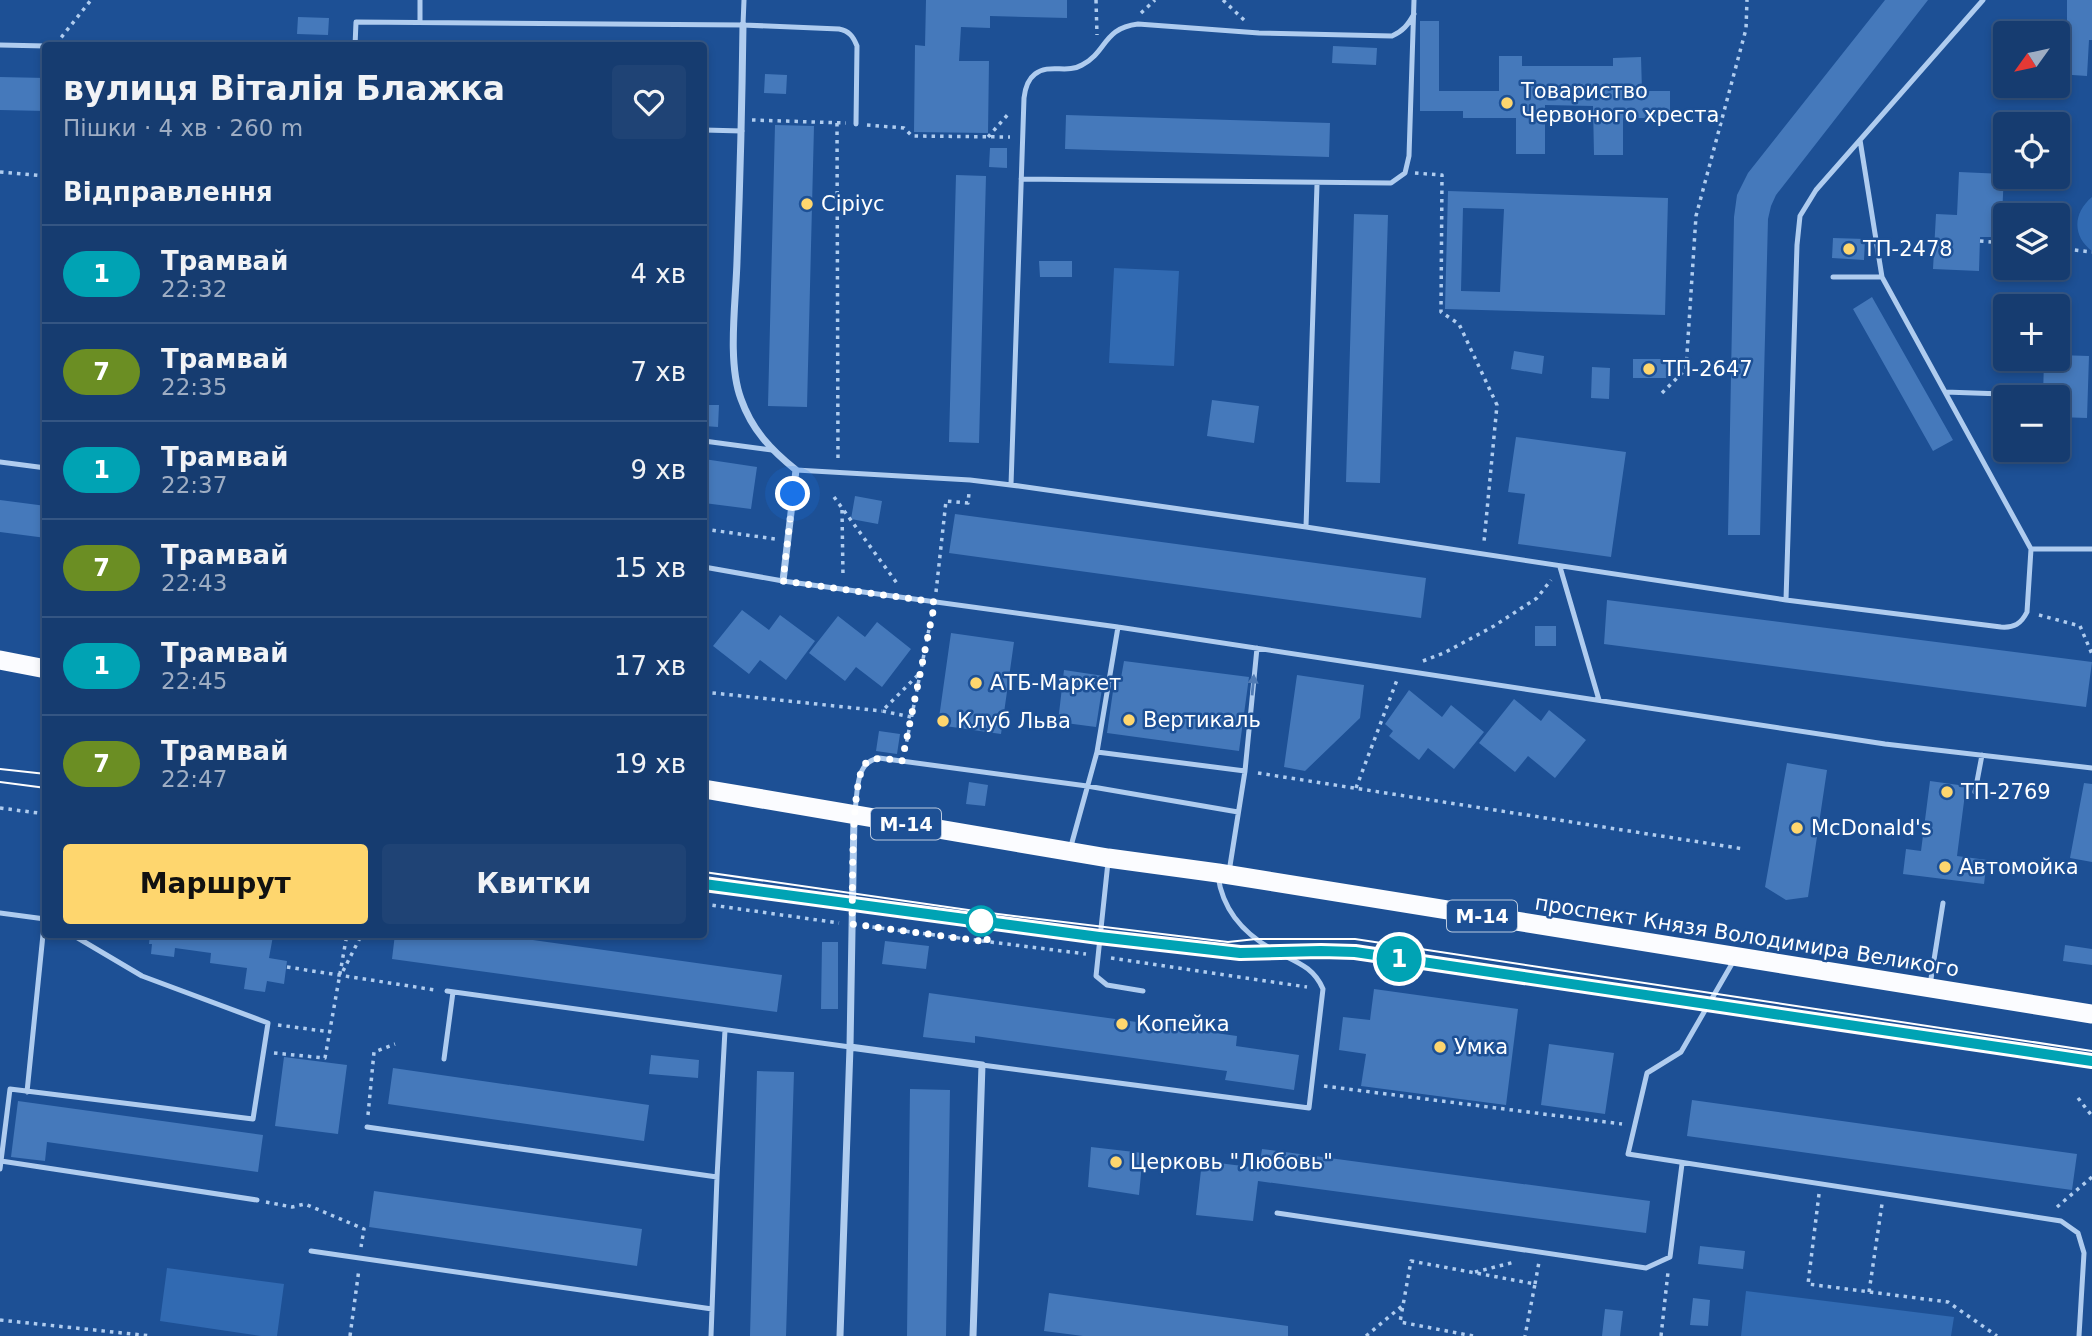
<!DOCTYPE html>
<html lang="uk">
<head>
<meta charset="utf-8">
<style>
  :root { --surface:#163c70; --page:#1f4375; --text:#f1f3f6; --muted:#9eadc3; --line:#355683; --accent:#fed66e }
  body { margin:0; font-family:"DejaVu Sans",sans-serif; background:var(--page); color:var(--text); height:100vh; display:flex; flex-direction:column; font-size:26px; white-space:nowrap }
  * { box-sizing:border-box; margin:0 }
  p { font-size:23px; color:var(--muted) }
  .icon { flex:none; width:38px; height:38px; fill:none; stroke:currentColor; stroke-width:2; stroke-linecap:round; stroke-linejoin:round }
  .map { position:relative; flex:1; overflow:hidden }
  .drawer { position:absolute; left:42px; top:42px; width:665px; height:896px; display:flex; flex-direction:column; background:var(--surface); border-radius:7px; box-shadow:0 4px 10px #0003,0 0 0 2px var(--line) }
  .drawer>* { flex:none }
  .badge { padding:0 14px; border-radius:23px; font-size:24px; line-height:46px }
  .needle { width:46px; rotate:237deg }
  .buttons { position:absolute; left:1993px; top:21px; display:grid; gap:14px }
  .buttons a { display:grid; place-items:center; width:77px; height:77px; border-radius:7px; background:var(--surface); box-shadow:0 4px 10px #0003,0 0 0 2px var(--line); font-size:35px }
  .you { position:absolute; width:35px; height:35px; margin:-18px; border:5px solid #fff; border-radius:50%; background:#1a73e8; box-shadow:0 0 0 10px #1a73e833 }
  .map>.badge { position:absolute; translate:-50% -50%; box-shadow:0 0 0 4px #fff }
  h2 { padding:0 21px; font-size:26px; line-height:63px }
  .round { display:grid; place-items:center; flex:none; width:74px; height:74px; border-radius:7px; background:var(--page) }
  .head { display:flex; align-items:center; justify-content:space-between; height:119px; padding:0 21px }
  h1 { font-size:33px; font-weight:700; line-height:52px }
  .cta { display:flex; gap:14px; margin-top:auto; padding:14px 21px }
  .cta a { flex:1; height:80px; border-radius:7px; background:var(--accent); color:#111; font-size:28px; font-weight:700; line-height:80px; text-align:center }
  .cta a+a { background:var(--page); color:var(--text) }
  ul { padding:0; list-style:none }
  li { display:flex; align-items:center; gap:21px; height:98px; padding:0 21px; border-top:2px solid var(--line) }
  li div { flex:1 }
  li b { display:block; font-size:26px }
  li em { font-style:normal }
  li .badge { min-width:77px; font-weight:700; text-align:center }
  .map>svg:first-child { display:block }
  .green { fill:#316ab2 }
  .building { fill:#4579bb; fill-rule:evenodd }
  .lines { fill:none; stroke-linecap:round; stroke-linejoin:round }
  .path { stroke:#afccef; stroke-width:3.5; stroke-dasharray:3.5 5; stroke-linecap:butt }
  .service { stroke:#afccef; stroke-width:5 }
  .minor { stroke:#afccef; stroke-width:7 }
  .trunk { stroke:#fbfcff; stroke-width:19 }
  .tram { stroke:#fff; stroke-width:2 }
  .oneway { fill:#507bb4 }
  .line-casing { stroke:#fff; stroke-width:16 }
  .line { stroke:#00a3b4; stroke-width:10 }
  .walk { stroke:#fff; stroke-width:7; stroke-dasharray:0 12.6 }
  .poi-dot { fill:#fed66e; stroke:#1d5095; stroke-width:2.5 }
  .stop-dot { fill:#fff; stroke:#00a3b4; stroke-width:3.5 }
  .labels { text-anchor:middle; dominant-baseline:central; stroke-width:5; stroke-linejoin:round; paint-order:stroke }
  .shield { fill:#1d5095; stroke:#bbcadf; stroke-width:2 }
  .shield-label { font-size:19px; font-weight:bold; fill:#fff }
  .poi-label { font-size:21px; fill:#fff; stroke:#1d5095; text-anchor:start }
  .street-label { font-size:21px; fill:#fff; stroke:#1d5095 }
</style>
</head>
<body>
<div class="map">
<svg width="2092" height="1336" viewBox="0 0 2092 1336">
  <rect width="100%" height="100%" fill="#1d5095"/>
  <path class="green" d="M 2092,197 L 2092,251 C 2072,236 2073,213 2092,197 Z
    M 1114,268 L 1179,271 L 1174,366 L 1109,363 Z
    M 167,1268 L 284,1284 L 277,1336 L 261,1336 L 160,1321 Z
    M 1746,1291 L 1954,1317 L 1951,1336 L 1741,1336 Z"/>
  <path class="building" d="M 926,0 L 1067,0 L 1067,18 L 990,16 L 990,28 L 961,27 L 959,61 L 989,61 L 988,133 L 914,132 L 915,45 L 925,46 Z
    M 1885,0 L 1928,0 L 1776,195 L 1771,206 L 1768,219 L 1760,535 L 1728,535 L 1734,217 L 1737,195 L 1748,173 Z
    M 2067,0 L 2092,0 L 2092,40 L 2089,40 L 2087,76 L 2058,74 L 2058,20 L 2067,20 Z
    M 298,17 L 329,18 L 328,35 L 297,34 Z
    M 1420,21 L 1439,21 L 1439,91 L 1499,91 L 1499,56 L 1522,56 L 1522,66 L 1613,66 L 1613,58 L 1641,57 L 1642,91 L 1670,91 L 1670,118 L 1623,118 L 1623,155 L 1594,155 L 1593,106 L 1545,105 L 1545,154 L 1516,154 L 1516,118 L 1463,118 L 1463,111 L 1420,111 Z
    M 1333,46 L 1377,48 L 1376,65 L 1332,63 Z
    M 765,74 L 787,75 L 786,94 L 764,93 Z
    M 0,77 L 46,78 L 46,111 L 0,110 Z
    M 1066,115 L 1330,123 L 1329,157 L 1065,149 Z
    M 775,125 L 814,126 L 807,407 L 768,406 Z
    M 990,148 L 1007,148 L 1007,168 L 989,167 Z
    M 1959,172 L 2004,174 L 2001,237 L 1980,237 L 1979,271 L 1933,269 L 1936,214 L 1957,215 Z
    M 956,175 L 986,176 L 979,443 L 949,442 Z
    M 1448,191 L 1668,198 L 1665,315 L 1445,309 ZM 1463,208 L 1504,209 L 1500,292 L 1461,291 Z
    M 1354,214 L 1388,215 L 1380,483 L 1346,482 Z
    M 1833,238 L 1865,239 L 1864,260 L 1832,258 Z
    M 1039,261 L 1072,261 L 1072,277 L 1040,277 Z
    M 1872,297 L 1953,440 L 1933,451 L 1853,309 Z
    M 1514,351 L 1544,356 L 1542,374 L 1511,369 Z
    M 2058,355 L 2089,356 L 2087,418 L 2058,417 L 2058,397 L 2043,397 L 2044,359 L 2058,359 Z
    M 1633,359 L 1666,359 L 1666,378 L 1633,378 Z
    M 1592,367 L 1610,368 L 1609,399 L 1591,398 Z
    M 1212,400 L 1259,406 L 1254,443 L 1207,436 Z
    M 704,405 L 719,405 L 718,427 L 704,426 Z
    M 1516,437 L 1626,452 L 1611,557 L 1518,544 L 1525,494 L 1508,492 Z
    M 704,459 L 757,467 L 751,509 L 704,503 Z
    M 855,496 L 882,501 L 878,524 L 851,519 Z
    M 0,500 L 46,506 L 46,538 L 0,532 Z
    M 955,514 L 1426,578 L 1421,618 L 949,553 Z
    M 1607,600 L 2092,662 L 2086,707 L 1604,644 Z
    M 742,610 L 769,630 L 780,615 L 815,641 L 786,680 L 760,660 L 749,674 L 713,646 Z
    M 838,616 L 865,637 L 877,622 L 911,649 L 882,687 L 856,667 L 845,681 L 809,653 Z
    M 1535,626 L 1556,626 L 1556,646 L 1535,646 Z
    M 951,633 L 1014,642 L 1001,734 L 938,725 Z
    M 1124,661 L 1249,677 L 1239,751 L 1107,733 L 1115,677 L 1121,678 Z
    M 1064,670 L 1104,676 L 1096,727 L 1058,722 Z
    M 1297,675 L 1364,685 L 1360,718 L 1305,771 L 1284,767 Z
    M 1409,690 L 1442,717 L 1451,705 L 1484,732 L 1454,769 L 1428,748 L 1419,760 L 1389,736 L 1393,731 L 1385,724 Z
    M 1514,699 L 1541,721 L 1549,710 L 1586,740 L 1555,778 L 1528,756 L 1515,772 L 1479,743 Z
    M 879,731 L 900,734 L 897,754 L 876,751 Z
    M 1787,763 L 1827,770 L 1808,897 L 1786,900 L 1765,887 Z
    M 1930,781 L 1966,786 L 1957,856 L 1987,860 L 1984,884 L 1903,874 L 1906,849 L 1921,851 Z
    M 969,782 L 988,785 L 985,806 L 966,804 Z
    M 2084,783 L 2092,784 L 2092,862 L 2070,858 Z
    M 150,934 L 273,936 L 269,958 L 287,961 L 284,984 L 267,981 L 265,992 L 244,989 L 247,968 L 210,963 L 211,953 L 175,948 L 174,957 L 151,954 L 152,944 L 149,944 Z
    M 395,934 L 491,934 L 782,975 L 777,1012 L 392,959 Z
    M 885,941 L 929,946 L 926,969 L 882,964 Z
    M 822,942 L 838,942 L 838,1009 L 821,1009 Z
    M 2065,945 L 2092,949 L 2092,965 L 2063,961 Z
    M 1374,989 L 1518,1009 L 1506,1105 L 1361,1086 L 1366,1054 L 1339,1050 L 1343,1017 L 1370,1020 Z
    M 929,993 L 1237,1036 L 1236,1046 L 1299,1055 L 1294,1090 L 1225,1080 L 1227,1071 L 975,1036 L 975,1043 L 923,1037 Z
    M 1549,1044 L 1614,1053 L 1605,1114 L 1541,1105 Z
    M 651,1055 L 699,1060 L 698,1078 L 649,1074 Z
    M 284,1057 L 347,1065 L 338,1134 L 275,1126 Z
    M 393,1068 L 649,1105 L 644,1141 L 388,1104 Z
    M 757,1071 L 794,1072 L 786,1336 L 750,1336 Z
    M 910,1089 L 950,1090 L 946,1336 L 907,1336 Z
    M 1692,1100 L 2077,1154 L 2072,1190 L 1687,1136 Z
    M 18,1101 L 263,1135 L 258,1172 L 47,1142 L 45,1161 L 11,1157 Z
    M 1091,1147 L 1143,1153 L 1139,1195 L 1088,1187 Z
    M 1262,1149 L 1650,1201 L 1646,1233 L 1258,1181 L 1253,1221 L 1196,1215 L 1202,1161 L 1259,1168 Z
    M 374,1191 L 642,1229 L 637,1266 L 369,1227 Z
    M 1700,1246 L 1745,1251 L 1743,1269 L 1698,1264 Z
    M 1049,1293 L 1288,1326 L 1288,1336 L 1083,1336 L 1044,1331 Z
    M 1693,1298 L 1710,1300 L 1708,1326 L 1690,1325 Z
    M 1605,1309 L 1623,1311 L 1620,1336 L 1602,1336 Z"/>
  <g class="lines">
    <path class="path" d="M 1096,0 L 1097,35
      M 1223,0 L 1244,20
      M 1141,13 L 1155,0
      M 56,44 L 91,0
      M 752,120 L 846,123
      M 837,123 L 838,463
      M 867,125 L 904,128 L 912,136 L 1010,137
      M 988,137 L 1010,112
      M 0,172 L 46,176
      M 1415,173 L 1442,175 L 1441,312 L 1459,324 L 1497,405 L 1484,542
      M 1980,241 L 2006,243
      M 2058,248 L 2092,252
      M 1662,393 L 1686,369 L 1696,216 L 1746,29 L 1747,0
      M 834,497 L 899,586
      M 842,510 L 843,576
      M 704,529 L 775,539
      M 936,592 L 946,501 L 968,503 L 969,493
      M 2039,615 L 2080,626 L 2092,654
      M 1423,661 L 1444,653 L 1494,626 L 1537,598 L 1551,580
      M 704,692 L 882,711
      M 911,717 L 882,711 L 921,672
      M 905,750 L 932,614
      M 1258,773 L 1744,849
      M 1356,788 L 1397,680
      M 0,808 L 46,814
      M 704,904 L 839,923
      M 864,926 L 1086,954
      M 1111,958 L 1307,987
      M 287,967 L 435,990
      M 343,971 L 362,934
      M 278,1025 L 331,1032
      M 274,1053 L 325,1058 L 347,934
      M 1324,1086 L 1622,1124
      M 2078,1098 L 2092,1116
      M 368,1115 L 374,1052 L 395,1044
      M 1819,1194 L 1808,1284 L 1948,1302 L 1997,1336
      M 266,1202 L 292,1207 L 305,1204 L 364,1229 L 361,1247
      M 2057,1207 L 2092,1177
      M 1475,1272 L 1515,1262
      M 1535,1284 L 1539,1262
      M 1869,1292 L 1882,1204
      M 0,1320 L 151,1336
      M 350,1336 L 359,1269
      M 1366,1336 L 1402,1306
      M 1473,1336 L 1400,1322 L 1411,1261 L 1535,1284 L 1525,1336
      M 1661,1336 L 1668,1272"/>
    <path class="service" d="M 420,21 L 420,0
      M 743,25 L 744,0
      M 0,45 L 46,46
      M 355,46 L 356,22 L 743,25 L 839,29 C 849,31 853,36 857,46 L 856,124
      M 704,130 L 742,131
      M 1021,179 L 1391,183 L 1405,173 L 1409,156 L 1414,0
      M 1833,277 L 1882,277
      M 1945,392 L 2003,394
      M 704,441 L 772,450
      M 0,462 L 46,468
      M 796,470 L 970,480 L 1019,486 L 1306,527 L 1786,600 L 2001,627 C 2014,628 2021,624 2027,612 L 2031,549 L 1882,277 L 1860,140
      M 1011,485 L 1024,98 C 1025,89 1027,80 1035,74 C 1049,63 1067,74 1082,65 C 1107,52 1103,28 1138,24 L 1259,33 L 1392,36 C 1403,31 1408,25 1414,14
      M 1306,527 L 1317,184
      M 2031,549 L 2092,549
      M 704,567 L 783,581 L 1118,627 L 1885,744 L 2092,768
      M 1560,567 L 1599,700
      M 1786,600 L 1797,245 L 1800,216 L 1816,190 L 1983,0
      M 1097,752 L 1245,771
      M 1975,792 L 1982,755
      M 855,811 C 858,790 855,762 879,758 L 1087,786 L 1238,812
      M 1071,846 L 1097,752 L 1118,627
      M 1108,862 L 1096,976 L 1107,985 L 1143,991
      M 1229,872 L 1245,771 L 1257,648
      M 0,913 L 45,919
      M 1733,962 L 1681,1052 L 1647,1073 L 1628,1154 L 2061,1221 L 2078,1233 L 2084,1253 L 2079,1336
      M 1930,985 L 1943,903
      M 447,991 L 850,1047
      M 444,1059 L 453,992
      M 982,1065 L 1309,1108 L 1323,989 C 1314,968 1299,963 1279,953 C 1247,937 1223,912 1218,876
      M 27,1092 L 46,905
      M 367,1127 L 717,1177
      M 1,1161 L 257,1200
      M 0,1169 L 10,1089 L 253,1119 L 268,1023 L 142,976 L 71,934
      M 1277,1213 L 1646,1268 L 1670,1257 L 1682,1164
      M 311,1251 L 712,1309
      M 711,1336 L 717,1177 L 725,1030"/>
    <path class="minor" d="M 743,25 C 742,104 740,182 737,261 C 736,301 727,362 741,399 C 752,430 771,450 796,470 L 783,581
      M 850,1047 L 982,1065 L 973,1336
      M 840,1336 L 850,1047 L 854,815"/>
    <path class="trunk" d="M 0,660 L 46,669
      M 704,789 L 1108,858 L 1218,873 L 2092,1014"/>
    <path class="tram" d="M 0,769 L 46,774
      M 0,782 L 46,788
      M 704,872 L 982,912 L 1228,942 L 1256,939 L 1355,939 L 2092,1051
      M 704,884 L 905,910
      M 1071,934 L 1134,941
      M 1210,950 C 1258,955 1307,950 1355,952 L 1966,1042"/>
  </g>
  <defs><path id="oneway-solid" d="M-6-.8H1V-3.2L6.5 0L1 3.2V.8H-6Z" transform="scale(1.75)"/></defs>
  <use class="oneway" href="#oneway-solid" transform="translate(1253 685) rotate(-85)"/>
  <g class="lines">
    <g class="line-casing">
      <path id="line" d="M 704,884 L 1099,937 L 1240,953 L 1321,951 L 1355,952 L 2092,1061"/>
    </g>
    <use href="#line" class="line"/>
    <path class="walk" d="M 793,494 L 783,581 L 935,602 L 902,761 C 891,760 875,755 866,763 C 850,776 853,899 852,924 L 988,942 L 981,921"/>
  </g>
  <g class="poi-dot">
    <circle cx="1507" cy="103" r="7"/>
    <circle cx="807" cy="204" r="7"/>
    <circle cx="1849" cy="249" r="7"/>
    <circle cx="1649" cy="369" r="7"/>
    <circle cx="976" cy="683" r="7"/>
    <circle cx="1129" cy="720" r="7"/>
    <circle cx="943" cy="721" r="7"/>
    <circle cx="1947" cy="792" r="7"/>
    <circle cx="1797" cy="828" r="7"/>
    <circle cx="1945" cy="867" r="7"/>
    <circle cx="1122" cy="1024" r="7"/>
    <circle cx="1440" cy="1047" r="7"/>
    <circle cx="1116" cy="1162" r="7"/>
  </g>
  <circle class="stop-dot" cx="981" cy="921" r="14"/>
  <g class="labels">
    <g class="shield">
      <rect x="871" y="808.5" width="70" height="31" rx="5"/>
      <rect x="1447" y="900.5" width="70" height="31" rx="5"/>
    </g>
    <g class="shield-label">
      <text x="906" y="824">М-14</text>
      <text x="1482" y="916">М-14</text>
    </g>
    <g class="poi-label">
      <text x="1521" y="91">Товариство<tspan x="1521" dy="24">Червоного хреста</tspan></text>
      <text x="821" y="204">Сіріус</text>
      <text x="1863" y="249">ТП-2478</text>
      <text x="1663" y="369">ТП-2647</text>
      <text x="990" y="683">АТБ-Маркет</text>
      <text x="1143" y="720">Вертикаль</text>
      <text x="957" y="721">Клуб Льва</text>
      <text x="1961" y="792">ТП-2769</text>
      <text x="1811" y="828">McDonald's</text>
      <text x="1959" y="867">Автомойка</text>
      <text x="1136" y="1024">Копейка</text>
      <text x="1454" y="1047">Умка</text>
      <text x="1130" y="1162">Церковь "Любовь"</text>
    </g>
    <g class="street-label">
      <text transform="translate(1747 936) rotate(9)">проспект Князя Володимира Великого</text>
    </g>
  </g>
</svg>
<div class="buttons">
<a><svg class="needle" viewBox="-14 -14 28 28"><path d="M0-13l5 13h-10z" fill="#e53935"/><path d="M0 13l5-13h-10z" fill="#9eadc3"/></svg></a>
<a><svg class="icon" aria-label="locate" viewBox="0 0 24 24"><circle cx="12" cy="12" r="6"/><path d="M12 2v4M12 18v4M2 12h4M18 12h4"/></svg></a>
<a><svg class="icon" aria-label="layers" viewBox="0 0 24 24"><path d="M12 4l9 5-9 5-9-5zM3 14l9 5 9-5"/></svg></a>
<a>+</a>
<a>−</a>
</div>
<div class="you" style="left:793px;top:494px"></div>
<b class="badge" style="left:1399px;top:959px;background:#00a3b4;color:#fff">1</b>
<section class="drawer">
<div class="head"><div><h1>вулиця Віталія Блажка</h1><p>Пішки · 4 хв · 260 m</p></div><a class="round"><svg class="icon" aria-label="heart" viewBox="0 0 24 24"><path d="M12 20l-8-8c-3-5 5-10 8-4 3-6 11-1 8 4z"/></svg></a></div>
<h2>Відправлення</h2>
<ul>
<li><span class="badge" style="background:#00a3b4;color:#fff">1</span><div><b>Трамвай</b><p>22:32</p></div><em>4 хв</em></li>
<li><span class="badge" style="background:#6b8e23;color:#fff">7</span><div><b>Трамвай</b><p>22:35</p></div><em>7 хв</em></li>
<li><span class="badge" style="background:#00a3b4;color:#fff">1</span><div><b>Трамвай</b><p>22:37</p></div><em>9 хв</em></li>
<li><span class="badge" style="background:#6b8e23;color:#fff">7</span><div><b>Трамвай</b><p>22:43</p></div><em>15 хв</em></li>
<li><span class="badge" style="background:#00a3b4;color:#fff">1</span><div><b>Трамвай</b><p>22:45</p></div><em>17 хв</em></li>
<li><span class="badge" style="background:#6b8e23;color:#fff">7</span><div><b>Трамвай</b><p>22:47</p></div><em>19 хв</em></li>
</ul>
<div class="cta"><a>Маршрут</a><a>Квитки</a></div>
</section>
</div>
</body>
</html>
